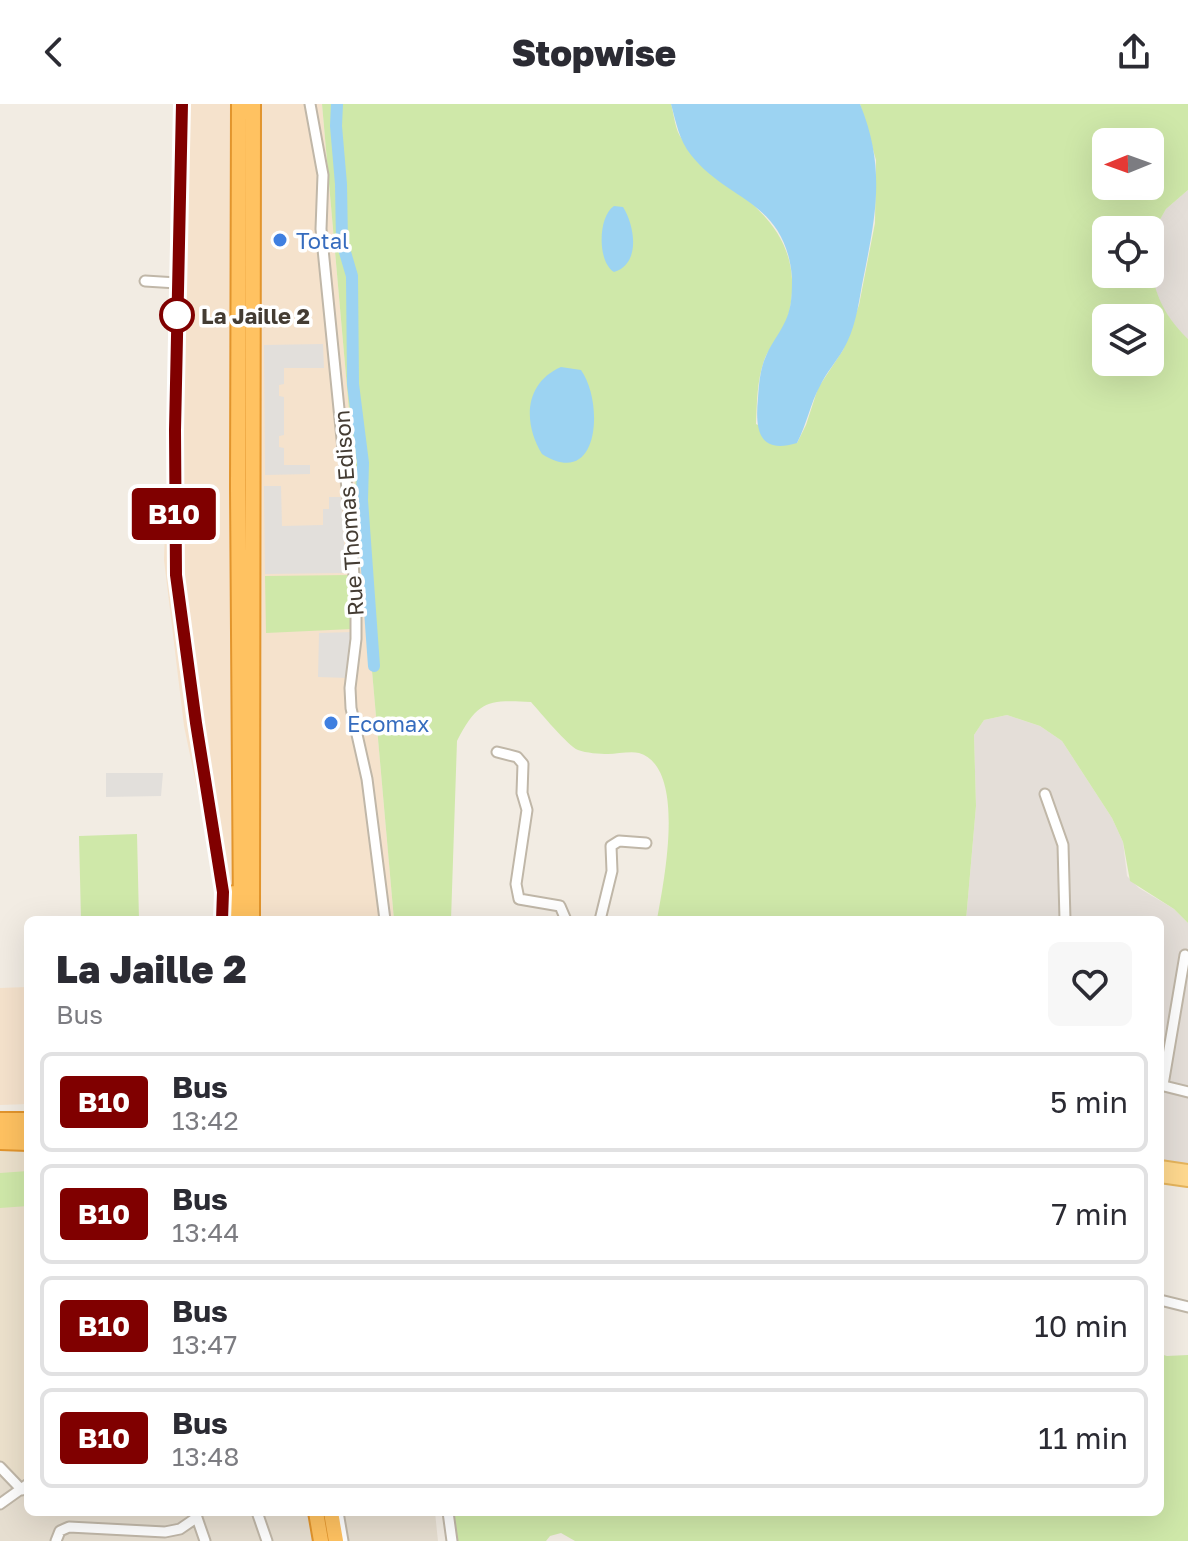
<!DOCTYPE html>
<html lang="en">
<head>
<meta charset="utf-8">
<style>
  :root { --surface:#fff; --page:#f7f7f7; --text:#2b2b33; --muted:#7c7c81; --line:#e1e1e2 }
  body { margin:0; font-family:"Golos Text",sans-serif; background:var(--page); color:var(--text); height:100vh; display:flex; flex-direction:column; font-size:30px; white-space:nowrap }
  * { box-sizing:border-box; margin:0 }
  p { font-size:26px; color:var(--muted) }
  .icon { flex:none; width:44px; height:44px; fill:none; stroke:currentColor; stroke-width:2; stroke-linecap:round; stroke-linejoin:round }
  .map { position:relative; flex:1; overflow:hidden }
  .panel { position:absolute; left:24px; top:812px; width:1140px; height:600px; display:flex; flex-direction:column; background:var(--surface); border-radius:12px; box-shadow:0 8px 32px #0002 }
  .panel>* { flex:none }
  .badge { padding:0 16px; border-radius:6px; font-size:28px; line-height:52px }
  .needle { width:52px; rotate:269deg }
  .controls { position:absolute; left:1092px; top:24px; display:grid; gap:16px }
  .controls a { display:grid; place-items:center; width:72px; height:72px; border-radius:12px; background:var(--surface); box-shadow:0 8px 32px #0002; font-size:40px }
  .map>.badge { position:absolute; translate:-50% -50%; box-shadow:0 0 0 4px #fff }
  .round { display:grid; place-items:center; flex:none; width:84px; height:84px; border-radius:12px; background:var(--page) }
  .headline { display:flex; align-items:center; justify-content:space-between; height:136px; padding:0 32px }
  h1 { font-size:38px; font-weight:800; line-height:60px }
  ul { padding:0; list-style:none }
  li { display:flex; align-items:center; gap:24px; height:100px; margin:0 16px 12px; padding:0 16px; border:4px solid var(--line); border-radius:12px }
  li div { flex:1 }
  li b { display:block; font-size:30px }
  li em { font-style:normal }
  li .badge { min-width:88px; font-weight:700; text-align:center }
  header { display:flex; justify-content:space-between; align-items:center; height:104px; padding:0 32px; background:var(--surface); font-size:36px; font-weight:800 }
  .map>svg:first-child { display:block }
  .residential { fill:#e6ded0 }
  .commercial { fill:#f5e2cc }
  .industrial { fill:#e4ded8 }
  .education { fill:#ece1cc }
  .green { fill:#cfe8a9; fill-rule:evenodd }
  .parking { fill:#e2dfdb }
  .water { fill:#9cd3f2 }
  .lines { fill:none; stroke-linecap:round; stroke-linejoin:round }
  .river { stroke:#9cd3f2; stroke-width:12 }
  .minor-casing { stroke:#c0b7a8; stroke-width:13 }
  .major-casing { stroke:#e7b55c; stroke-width:16 }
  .highway-casing { stroke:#e2952d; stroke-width:18 }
  .minor { stroke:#fff; stroke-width:9 }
  .major { stroke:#ffd98f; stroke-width:12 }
  .highway { stroke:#ffc261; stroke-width:14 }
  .line-casing { stroke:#fff; stroke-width:18 }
  .line { stroke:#800000; stroke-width:12 }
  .shop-dot { fill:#3f7fe0; stroke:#fff; stroke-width:3 }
  .stop-dot { fill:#fff; stroke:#800000; stroke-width:4 }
  .labels { text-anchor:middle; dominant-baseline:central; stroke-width:7; stroke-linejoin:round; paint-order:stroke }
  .shop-label { font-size:22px; fill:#366cbe; stroke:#fff; text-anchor:start }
  .stop-label { font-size:22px; font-weight:bold; fill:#443c33; stroke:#fff; text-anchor:start }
  .street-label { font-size:22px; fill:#443c33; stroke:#fff }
</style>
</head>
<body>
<header><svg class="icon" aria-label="back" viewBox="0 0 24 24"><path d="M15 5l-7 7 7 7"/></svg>Stopwise<svg class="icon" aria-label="share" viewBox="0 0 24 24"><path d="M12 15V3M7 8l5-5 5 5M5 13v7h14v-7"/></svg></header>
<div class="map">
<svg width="1188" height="1437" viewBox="0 0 1188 1437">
  <rect width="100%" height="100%" fill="#f2ece3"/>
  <path class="residential" d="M 0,1359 L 22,1381 L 28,1373 L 28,1408 L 435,1408 L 438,1437 L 0,1437 Z"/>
  <path class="commercial" d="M 176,0 L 322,0 L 394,816 L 227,816 L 217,802 L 215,772 L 184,622 L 164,456 L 172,227 Z
    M 28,883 L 28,1000 L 0,1001 L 0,884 Z"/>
  <path class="industrial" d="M 1188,86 L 1188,235 L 1176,224 L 1157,195 L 1151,172 L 1150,133 L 1166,105 Z
    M 1007,611 L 1040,622 L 1062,637 L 1112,714 L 1123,738 L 1127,772 L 1139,784 L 1174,805 L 1188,819 L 1188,1080 L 1160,1076 L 1160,816 L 966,816 L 976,702 L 974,631 L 984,616 Z"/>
  <path class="education" d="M 0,1041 L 28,1042 L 28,1373 L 22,1381 L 0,1359 Z"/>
  <path class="green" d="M 322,0 L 671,0 C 674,10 675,27 682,35 C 719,83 788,106 792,175 C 793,193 790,212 782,228 C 777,237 769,244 765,254 C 757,275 757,298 756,320 L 797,339 L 806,321 L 818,284 L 843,246 L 859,201 L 875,119 L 876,56 L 860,0 L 1188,0 L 1188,86 L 1166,105 L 1150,133 L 1150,126 L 1106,126 L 1106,170 L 1150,170 L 1150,150 C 1152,185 1162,210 1188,235 L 1188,819 L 1174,805 L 1130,777 L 1123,738 L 1112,714 L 1062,637 L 1040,622 L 1007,611 L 984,616 L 974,631 L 976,702 L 966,816 L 657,816 C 663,781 688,664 639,649 C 630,647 617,650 608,650 C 600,650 586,649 578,646 C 568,642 540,608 531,598 C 488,596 478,596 457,637 L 451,816 L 394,816 ZM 1106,38 L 1150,38 L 1150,82 L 1106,82 ZM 1106,214 L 1150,214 L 1150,258 L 1106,258 Z
    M 349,471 L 352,525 L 266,529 L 265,472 Z
    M 137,730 L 139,816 L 81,816 L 79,732 Z
    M 28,1067 L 28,1102 L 0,1104 L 0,1069 Z
    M 1160,1250 L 1167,1252 L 1188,1251 L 1188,1437 L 575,1437 L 561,1429 L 550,1432 L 546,1437 L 457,1437 L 453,1408 L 1160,1408 Z"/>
  <path class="parking" d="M 323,240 L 324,264 L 284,264 L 284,280 L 279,281 L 279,292 L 284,293 L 284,331 L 279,332 L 279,343 L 284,344 L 284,361 L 310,361 L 310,370 L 265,371 L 264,241 Z
    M 264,382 L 281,382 L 282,422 L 323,421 L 323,405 L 329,405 L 329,393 L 341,393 L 346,469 L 265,470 Z
    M 353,528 L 348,574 L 318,573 L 319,529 Z
    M 106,669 L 163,669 L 161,692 L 106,693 Z"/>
  <path class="water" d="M 671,0 L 860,0 C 887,66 875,115 862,181 C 858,203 855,226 843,246 C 836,258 826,269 820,282 C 810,300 807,320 797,339 C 758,351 755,325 758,294 C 759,280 760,265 766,252 C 773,235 786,223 790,203 C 792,194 792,182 792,173 C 785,96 728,98 691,51 C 679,36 676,18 671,0 Z
    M 614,102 L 623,103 C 635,122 641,160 614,168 C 597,158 598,112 614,102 Z
    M 561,263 L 581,266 C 604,298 600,387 542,350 C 523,319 524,279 561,263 Z"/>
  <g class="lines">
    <path class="river" d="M 337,0 L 336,22 L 341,80 L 342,138 L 352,172 L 353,280 L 363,359 L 362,396 L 374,562"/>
    <g class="minor-casing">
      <path id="minor" d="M 182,0 L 175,326 L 176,471 L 195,615 L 227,813
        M 310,0 L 323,71 L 321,125 L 351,425 L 356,505 L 356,535 L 350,584 L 351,604 L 367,675 L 385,816
        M 145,177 L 177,179
        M 497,648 L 517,653 L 523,660 L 522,689 L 527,706 L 516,780 L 519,795 L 560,802 L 566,816
        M 1045,690 L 1063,741 L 1065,816
        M 600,816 L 612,767 L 611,742 L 619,737 L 646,739
        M 1160,981 L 1188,988
        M 1163,981 L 1185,851
        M 1160,1196 L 1188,1203
        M 0,1363 L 22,1386
        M 0,1400 L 28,1380
        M 257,1408 L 267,1437
        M 338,1408 L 343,1437
        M 448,1408 L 452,1437
        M 196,1411 L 205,1437
        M 56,1437 L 60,1427 L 69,1423 L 165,1428 L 180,1425 L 196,1414"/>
    </g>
    <g class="major-casing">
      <path id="major" d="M 1160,1063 L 1188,1067
        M 1160,1072 L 1188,1076"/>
    </g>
    <g class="highway-casing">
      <path id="highway" d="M 239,0 L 238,384 L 241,816
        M 229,816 L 234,789
        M 252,816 L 253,0
        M 0,1016 L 28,1016
        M 0,1028 L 28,1027
        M 0,1038 L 28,1039
        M 316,1408 L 321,1437
        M 331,1408 L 336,1437"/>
    </g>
    <use href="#minor" class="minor"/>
    <use href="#major" class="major"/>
    <use href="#highway" class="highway"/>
  </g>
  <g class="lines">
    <g class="line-casing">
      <path id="line" d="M 182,0 L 175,326 L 176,471 L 196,619 L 223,788 L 222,816"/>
    </g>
    <use href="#line" class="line"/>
  </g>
  <g class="shop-dot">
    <circle cx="280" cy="136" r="8"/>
    <circle cx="331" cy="619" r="8"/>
  </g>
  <circle class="stop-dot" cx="177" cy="211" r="16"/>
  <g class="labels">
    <g class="shop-label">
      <text x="296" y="136">Total</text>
      <text x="347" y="619">Ecomax</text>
    </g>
    <g class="stop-label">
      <text x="201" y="211">La Jaille 2</text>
    </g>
    <g class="street-label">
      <text transform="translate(348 409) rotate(-94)">Rue Thomas Edison</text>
    </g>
  </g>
</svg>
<div class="controls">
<a><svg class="needle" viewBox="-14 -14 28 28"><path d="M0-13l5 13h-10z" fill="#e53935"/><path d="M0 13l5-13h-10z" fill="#7c7c81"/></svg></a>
<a><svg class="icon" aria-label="locate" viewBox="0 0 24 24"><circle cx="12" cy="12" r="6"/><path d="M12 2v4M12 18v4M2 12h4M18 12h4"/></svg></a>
<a><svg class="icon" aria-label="layers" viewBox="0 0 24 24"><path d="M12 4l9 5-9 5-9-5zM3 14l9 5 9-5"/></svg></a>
</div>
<b class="badge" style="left:174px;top:410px;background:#800000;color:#fff">B10</b>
<section class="panel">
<div class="headline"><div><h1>La Jaille 2</h1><p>Bus</p></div><a class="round"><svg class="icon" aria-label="heart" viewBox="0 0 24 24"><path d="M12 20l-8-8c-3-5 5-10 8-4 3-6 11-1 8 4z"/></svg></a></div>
<ul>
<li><span class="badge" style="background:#800000;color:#fff">B10</span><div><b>Bus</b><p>13:42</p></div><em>5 min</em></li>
<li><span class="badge" style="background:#800000;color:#fff">B10</span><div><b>Bus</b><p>13:44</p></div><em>7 min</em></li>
<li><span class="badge" style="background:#800000;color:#fff">B10</span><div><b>Bus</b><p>13:47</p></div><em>10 min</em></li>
<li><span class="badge" style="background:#800000;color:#fff">B10</span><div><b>Bus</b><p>13:48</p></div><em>11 min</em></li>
</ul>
</section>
</div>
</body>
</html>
